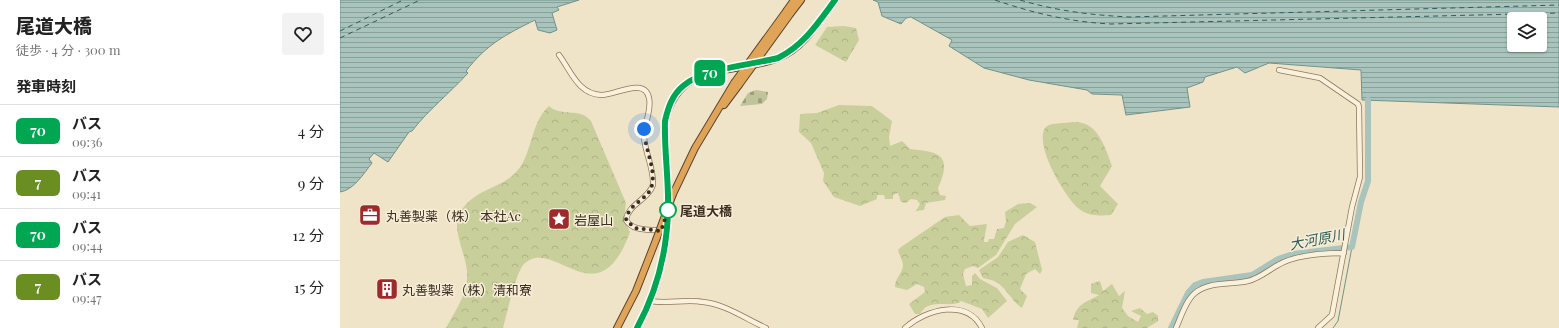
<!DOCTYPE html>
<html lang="ja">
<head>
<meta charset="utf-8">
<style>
  :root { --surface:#fff; --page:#f2f2f2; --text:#222; --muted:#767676; --line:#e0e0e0 }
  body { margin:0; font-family:"Playfair Display","Noto Sans JP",serif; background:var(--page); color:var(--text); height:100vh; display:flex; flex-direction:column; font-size:15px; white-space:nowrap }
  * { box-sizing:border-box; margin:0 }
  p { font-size:13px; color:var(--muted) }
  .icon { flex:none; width:22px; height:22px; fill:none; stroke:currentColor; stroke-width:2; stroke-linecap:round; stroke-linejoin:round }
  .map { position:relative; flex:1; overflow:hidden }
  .side { display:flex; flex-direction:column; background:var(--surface); width:340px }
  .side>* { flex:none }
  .badge { padding:0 8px; border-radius:6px; font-size:14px; line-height:26px }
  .tools { position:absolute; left:1167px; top:12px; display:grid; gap:8px }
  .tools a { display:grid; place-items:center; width:40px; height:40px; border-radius:4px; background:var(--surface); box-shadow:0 1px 3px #0004; font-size:20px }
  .you { position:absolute; width:20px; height:20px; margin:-10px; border:3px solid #fff; border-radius:50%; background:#1a73e8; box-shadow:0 0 0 6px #1a73e833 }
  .map>.badge { position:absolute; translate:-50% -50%; box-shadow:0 0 0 2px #fff }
  h2 { padding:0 16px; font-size:15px; line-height:36px }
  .round { display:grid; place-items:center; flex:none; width:42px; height:42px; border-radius:4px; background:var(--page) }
  .headline { display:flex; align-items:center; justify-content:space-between; height:68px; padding:0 16px }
  h1 { font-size:19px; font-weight:800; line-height:30px }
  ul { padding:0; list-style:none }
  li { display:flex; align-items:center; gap:12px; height:52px; padding:0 16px; border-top:1px solid var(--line) }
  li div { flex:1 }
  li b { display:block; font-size:15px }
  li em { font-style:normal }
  li .badge { min-width:44px; font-weight:700; text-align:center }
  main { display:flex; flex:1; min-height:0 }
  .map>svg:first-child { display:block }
  .forest { fill:url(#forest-crowns) }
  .cemetery { fill:url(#cemetery-stones) }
  .water { fill:url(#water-rules); stroke:#6f938a; fill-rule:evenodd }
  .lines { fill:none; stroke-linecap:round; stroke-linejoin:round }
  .stream { stroke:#6f938a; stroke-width:1 }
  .river { stroke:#a9c4bc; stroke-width:6 }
  .ferry { stroke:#2f5d5a; stroke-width:1; stroke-dasharray:5 4; stroke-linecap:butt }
  .minor-casing { stroke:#8d765c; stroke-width:6 }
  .highway-casing { stroke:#5b4430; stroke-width:8 }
  .minor { stroke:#faf1dc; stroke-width:4.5 }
  .highway { stroke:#e0a458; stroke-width:6 }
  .highway-bridge-casing { stroke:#5b4430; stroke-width:8; stroke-linecap:butt }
  .highway-bridge { stroke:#e0a458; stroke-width:6 }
  .line-casing { stroke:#fff; stroke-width:9 }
  .line { stroke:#00a651; stroke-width:6 }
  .walk { stroke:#3d2e20; stroke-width:4; stroke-dasharray:0 7.2 }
  .stop-dot { fill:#fff; stroke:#00a651; stroke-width:2 }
  .labels { text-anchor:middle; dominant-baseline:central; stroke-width:3; stroke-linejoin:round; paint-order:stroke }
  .stop-label { font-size:13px; font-weight:bold; fill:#3d2e20; stroke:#f7eed8; text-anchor:start }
  .poi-label { font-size:13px; fill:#3d2e20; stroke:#f7eed8; text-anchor:start }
  .water-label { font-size:14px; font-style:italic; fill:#2f5d5a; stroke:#f7eed8 }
</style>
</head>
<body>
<main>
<section class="side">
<div class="headline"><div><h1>尾道大橋</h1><p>徒歩 · 4 分 · 300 m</p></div><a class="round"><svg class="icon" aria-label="heart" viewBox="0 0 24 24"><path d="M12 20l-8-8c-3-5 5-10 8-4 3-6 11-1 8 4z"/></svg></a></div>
<h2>発車時刻</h2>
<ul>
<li><span class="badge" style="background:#00a651;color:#fff">70</span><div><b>バス</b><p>09:36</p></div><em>4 分</em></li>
<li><span class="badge" style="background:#6b8e23;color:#fff">7</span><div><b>バス</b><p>09:41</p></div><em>9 分</em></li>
<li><span class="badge" style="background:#00a651;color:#fff">70</span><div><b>バス</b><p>09:44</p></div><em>12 分</em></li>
<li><span class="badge" style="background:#6b8e23;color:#fff">7</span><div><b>バス</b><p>09:47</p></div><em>15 分</em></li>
</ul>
</section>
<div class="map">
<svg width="1219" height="328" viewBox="0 0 1219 328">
  <defs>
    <pattern id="forest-crowns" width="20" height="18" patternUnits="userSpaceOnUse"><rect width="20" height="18" fill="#c9cf9b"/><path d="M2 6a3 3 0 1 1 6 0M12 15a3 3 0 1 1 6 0" fill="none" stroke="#aeb285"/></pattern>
    <pattern id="cemetery-stones" width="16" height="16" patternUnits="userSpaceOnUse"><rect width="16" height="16" fill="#bfc49a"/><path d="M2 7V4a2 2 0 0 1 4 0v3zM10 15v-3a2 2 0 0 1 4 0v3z" fill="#9ca07d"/></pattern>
    <pattern id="water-rules" width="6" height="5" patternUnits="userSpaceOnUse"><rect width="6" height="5" fill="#a9c4bc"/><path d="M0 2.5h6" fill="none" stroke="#8ba098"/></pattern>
  </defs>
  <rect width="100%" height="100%" fill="#f0e4c8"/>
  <path class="forest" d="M 504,26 L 516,28 L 519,40 L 506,62 L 475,45 L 487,27 Z
    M 499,105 L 532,106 L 552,121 L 549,137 L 550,146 L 562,141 L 570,149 C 599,152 613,154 598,188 L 600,195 L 606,196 L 605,200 L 586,203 L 584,210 L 576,211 L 580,204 L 577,200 L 571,199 L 566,203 L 561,202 L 558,193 L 553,195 L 553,199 L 545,199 L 544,195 L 537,195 L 537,199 L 520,206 L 494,197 L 483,181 L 484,173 L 471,143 L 459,132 L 460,114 L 477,113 Z
    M 209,106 C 220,117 240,107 251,121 L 286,203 L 284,219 L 290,232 C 258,321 214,235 184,264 C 176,272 167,314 163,328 L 106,328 C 115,311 129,292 127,272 C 126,254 112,231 119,215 C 131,189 162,189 177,171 C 193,153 190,123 209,106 Z
    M 722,123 C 728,123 736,121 742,123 C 759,126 767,152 772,166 L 760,186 L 778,204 L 771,215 C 759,216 747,216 738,208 C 725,197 694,145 705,128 C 709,123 716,124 722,123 Z
    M 690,203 L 697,207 L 675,224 L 656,255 L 638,268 L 633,266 L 625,269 L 623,274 L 626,286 L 632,285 L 632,276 L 635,273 L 640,279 L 657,288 L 667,301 L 648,318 L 642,309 L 621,301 C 613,309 588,297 580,314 L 575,314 L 569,304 L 585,292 L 584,287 L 577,284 L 567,290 L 555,287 C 555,278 562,274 563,266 C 563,261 559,255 558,250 L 561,247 L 605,217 L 619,215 L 630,226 L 647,224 L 644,240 L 644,242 L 648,242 L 649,239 L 654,239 L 657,229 L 664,228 L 666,221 L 665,212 L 678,204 Z
    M 683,235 L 695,242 L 702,270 L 700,274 L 695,269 L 686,274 L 680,289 L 687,296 L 682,308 C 671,301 666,287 656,282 C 653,280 647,279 643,278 L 639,270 L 658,257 L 668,242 Z
    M 760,281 L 763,291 L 772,284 L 779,296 L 785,291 L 782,308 L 788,316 L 798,322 L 801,316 L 791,311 L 800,308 L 807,314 L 813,312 L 818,316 L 818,321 L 807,328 L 737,328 L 739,320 L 733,320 C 737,303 745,303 759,295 L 751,293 L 751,284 Z"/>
  <path class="cemetery" d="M 416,90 L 428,92 L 427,99 L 422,104 L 400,106 L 408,93 Z"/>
  <path class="water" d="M 0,0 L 239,0 L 217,7 L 219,10 L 212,13 L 217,30 L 210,33 L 198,30 L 195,20 C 165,35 147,44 126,71 L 128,73 C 109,94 89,109 72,131 L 69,132 L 48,162 L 34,153 L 29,159 L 32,163 C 24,173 14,190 0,192 Z
    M 533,0 L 1219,0 L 1219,107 L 1022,100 L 1021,70 L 929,63 L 905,73 L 897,67 L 865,77 L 863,82 L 847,88 L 850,107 L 786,115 L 782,95 L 752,94 L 747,90 L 689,80 L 644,68 L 609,46 L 612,40 L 571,17 L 566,18 L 561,24 L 542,16 L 538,2 ZM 1174,19 L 1200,19 L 1200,45 L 1174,45 Z"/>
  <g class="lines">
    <path class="stream" d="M 993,328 L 998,321 L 1012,247"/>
    <path class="river" d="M 831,328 L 848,293 L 855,285 L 863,282 L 912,275 L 938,259 L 953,254 L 1012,247 L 1021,202 L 1028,181 L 1028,100"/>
    <path class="ferry" d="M 655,0 C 693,13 730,22 771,24 L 1219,13
      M 680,0 C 717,11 751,15 789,17 L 1219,5
      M 0,31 L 63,0
      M 0,38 L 80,0"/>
    <g class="minor-casing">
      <path id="minor" d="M 219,55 C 231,71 238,94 261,95 C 274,96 305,76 309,98 C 312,110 304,124 304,137 C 305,153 314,168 313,185 C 308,200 288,204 286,220 C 293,232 310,229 322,231
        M 939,70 L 980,78 L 1018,104 L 1019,107 L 1020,177 L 1012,207 L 992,315 L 978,328
        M 311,301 C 328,304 346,299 363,302 C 385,304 406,319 426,328
        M 565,328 C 586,309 627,298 642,328
        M 836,328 C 841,317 846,300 855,293 C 869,281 891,285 908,281 C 920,278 927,271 938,265 C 955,255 984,253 1004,253"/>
    </g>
    <g class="highway-casing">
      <path id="highway" d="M 447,10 L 454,0
        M 451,13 L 461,0
        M 384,105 L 399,85
        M 333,194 L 355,148 L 394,83
        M 277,328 L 296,291 L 316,240
        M 297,328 C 317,291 327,252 328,210 C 329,180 324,151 325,121 C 339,59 393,76 438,58 C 464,48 479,21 495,0"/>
    </g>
    <use href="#minor" class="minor"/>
    <use href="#highway" class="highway"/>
    <g class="highway-bridge-casing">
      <path id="highway-bridge" d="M 394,83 L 447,10
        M 399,85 L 451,13
        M 316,240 L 333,194"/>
    </g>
    <use href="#highway-bridge" class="highway-bridge"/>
  </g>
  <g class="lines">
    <g class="line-casing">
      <path id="line" d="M 297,328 C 317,291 327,252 328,210 C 329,180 324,151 325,121 C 328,108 332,95 343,86 C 364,68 411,65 438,58 C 464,45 478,23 495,0"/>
    </g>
    <use href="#line" class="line"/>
    <path class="walk" d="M 304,129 C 304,147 316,169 312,185 C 309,200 288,203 286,220 L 295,228 L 321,231 L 328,210"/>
  </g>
  <defs>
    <g id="office-square" transform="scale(1.15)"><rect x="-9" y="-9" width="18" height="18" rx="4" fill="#9e2a2b" stroke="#f7eed8"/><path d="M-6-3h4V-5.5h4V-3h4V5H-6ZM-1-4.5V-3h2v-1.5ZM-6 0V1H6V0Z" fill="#fff"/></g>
    <g id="sight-square" transform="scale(1.15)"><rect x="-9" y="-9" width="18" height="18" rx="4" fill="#9e2a2b" stroke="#f7eed8"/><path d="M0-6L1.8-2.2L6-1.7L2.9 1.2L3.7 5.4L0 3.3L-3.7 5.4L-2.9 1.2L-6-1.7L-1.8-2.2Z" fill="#fff"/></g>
    <g id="building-square" transform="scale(1.15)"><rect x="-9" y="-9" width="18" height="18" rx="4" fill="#9e2a2b" stroke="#f7eed8"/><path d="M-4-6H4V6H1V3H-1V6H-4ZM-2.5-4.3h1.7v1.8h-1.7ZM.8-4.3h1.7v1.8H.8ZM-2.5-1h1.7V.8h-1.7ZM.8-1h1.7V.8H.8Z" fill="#fff"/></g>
  </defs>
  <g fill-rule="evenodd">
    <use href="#office-square" x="30" y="215"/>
    <use href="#sight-square" x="219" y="219"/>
    <use href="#building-square" x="47" y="289"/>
  </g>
  <circle class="stop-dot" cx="328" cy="210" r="8"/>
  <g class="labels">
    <g class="stop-label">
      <text x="340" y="210">尾道大橋</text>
    </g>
    <g class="poi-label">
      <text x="46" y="215">丸善製薬（株） 本社Ac</text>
      <text x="234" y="219">岩屋山</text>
      <text x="62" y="289">丸善製薬（株）清和寮</text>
    </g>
    <g class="water-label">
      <text transform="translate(977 239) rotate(-11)">大河原川</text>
    </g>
  </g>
</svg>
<div class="tools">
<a><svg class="icon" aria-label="layers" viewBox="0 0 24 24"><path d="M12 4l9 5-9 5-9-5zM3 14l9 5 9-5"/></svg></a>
</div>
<div class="you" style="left:304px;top:129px"></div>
<b class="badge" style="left:370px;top:73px;background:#00a651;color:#fff">70</b>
</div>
</main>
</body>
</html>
